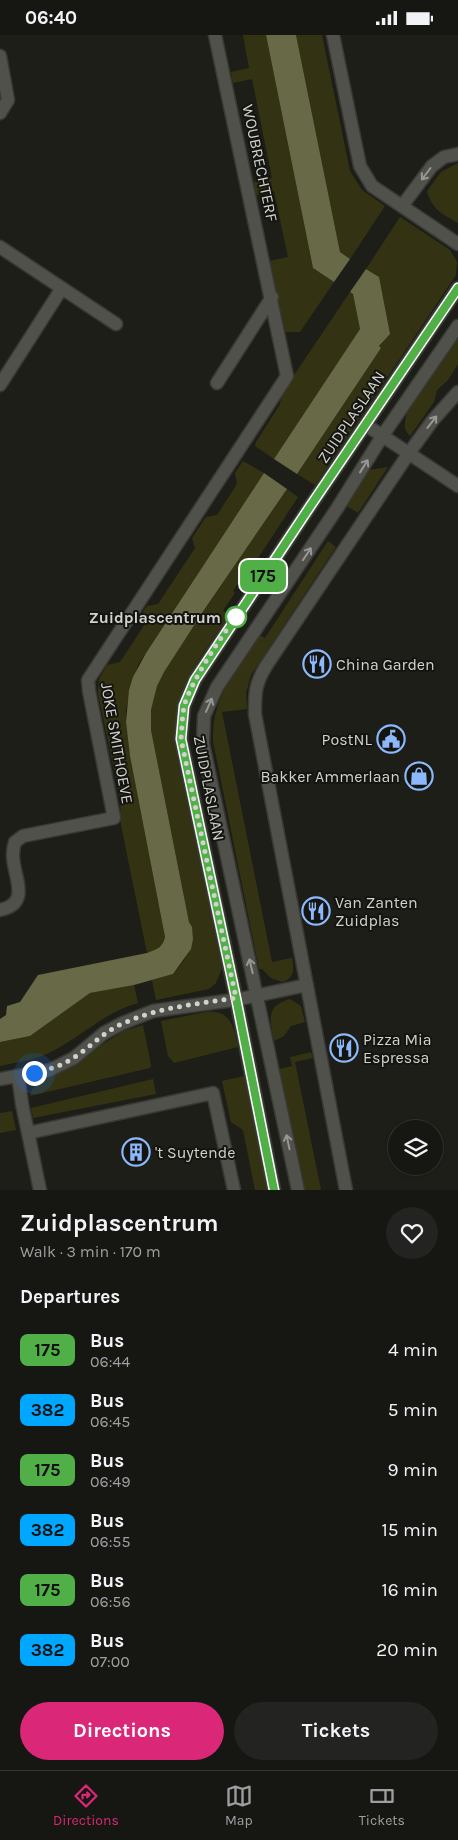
<!DOCTYPE html>
<html lang="en">
<head>
<meta charset="utf-8">
<style>
  :root { --surface:#161613; --page:#232321; --text:#f1f3f6; --muted:#9e9fa0; --line:#353533; --accent:#db2777 }
  body { margin:0; font-family:Karla,sans-serif; background:var(--page); color:var(--text); height:100vh; display:flex; flex-direction:column; font-size:19px; white-space:nowrap }
  * { box-sizing:border-box; margin:0 }
  p { font-size:16px; color:var(--muted) }
  .icon { flex:none; width:28px; height:28px; fill:none; stroke:currentColor; stroke-width:2; stroke-linecap:round; stroke-linejoin:round }
  .map { position:relative; height:1155px; overflow:hidden }
  .details { display:flex; flex-direction:column; background:var(--surface); flex:1 }
  .details>* { flex:none }
  .badge { padding:0 10px; border-radius:8px; font-size:18px; line-height:32px }
  .controls { position:absolute; left:388px; top:1085px; display:grid; gap:10px }
  .controls a { display:grid; place-items:center; width:55px; height:55px; border-radius:50%; background:var(--surface); box-shadow:0 1px 4px #0004,0 0 0 1px var(--line); font-size:25px }
  .you { position:absolute; width:25px; height:25px; margin:-12px; border:4px solid #fff; border-radius:50%; background:#1a73e8; box-shadow:0 0 0 8px #1a73e833 }
  .map>.badge { position:absolute; translate:-50% -50%; box-shadow:0 0 0 2px #fff }
  h2 { padding:0 20px; font-size:19px; line-height:45px }
  .round { display:grid; place-items:center; flex:none; width:52px; height:52px; border-radius:26px; background:var(--page) }
  .summary { display:flex; align-items:center; justify-content:space-between; height:85px; padding:0 20px }
  h1 { font-size:24px; font-weight:700; line-height:38px }
  .primary-button { display:flex; gap:10px; margin-top:auto; padding:10px 20px }
  .primary-button a { flex:1; height:58px; border-radius:30px; background:var(--accent); color:#fff; font-size:20px; font-weight:700; line-height:58px; text-align:center }
  .primary-button a+a { background:var(--page); color:var(--text) }
  ul { padding:0; list-style:none }
  li { display:flex; align-items:center; gap:15px; height:60px; padding:0 20px }
  li div { flex:1 }
  li b { display:block; font-size:19px }
  li em { font-style:normal }
  li .badge { min-width:55px; font-weight:700; text-align:center }
  .status { display:flex; justify-content:space-between; align-items:center; height:35px; padding:0 25px; background:var(--surface); direction:ltr }
  .status svg { height:14px; fill:currentColor }
  .tabs { display:flex; justify-content:space-around; align-items:center; height:70px; border-top:1px solid var(--line); background:var(--surface); font-size:14px; color:var(--muted) }
  .tabs a { display:grid; justify-items:center; gap:2px }
  .tabs .selected { color:var(--accent) }
  .map>svg:first-child { display:block }
  .green { fill:#333313 }
  .water { fill:#686946 }
  .lines { fill:none; stroke-linecap:round; stroke-linejoin:round }
  .street-casing { stroke:#383835; stroke-width:15 }
  .secondary-casing { stroke:#383835; stroke-width:15 }
  .street { stroke:#51514c; stroke-width:12 }
  .secondary { stroke:#51514c; stroke-width:12 }
  .oneway { stroke:#979794 }
  .line-casing { stroke:#fff; stroke-width:11 }
  .line { stroke:#50af46; stroke-width:8 }
  .walk { stroke:#d1d1ce; stroke-width:5; stroke-dasharray:0 9 }
  .stop-dot { fill:#fff; stroke:#50af46; stroke-width:2.5 }
  .labels { text-anchor:middle; dominant-baseline:central; stroke-width:4; stroke-linejoin:round; paint-order:stroke }
  .street-label { font-size:16px; fill:#d1d1ce; stroke:#141510 }
  .stop-label { font-size:16px; font-weight:bold; fill:#d1d1ce; stroke:#141510; text-anchor:end }
  .poi-label { font-size:16px; fill:#d1d1ce; stroke:#141510; text-anchor:start }
</style>
</head>
<body>
<div class="status"><b>06:40</b><svg viewBox="0 0 49 12"><path d="M0 12V9h3v3zM5 12V6h3v6zM10 12V3h3v9zM15 12V0h3v12zM26 1h20v11H26zM47 4h2v5h-2z"/></svg></div>
<div class="map">
<svg width="458" height="1155" viewBox="0 0 458 1155">
  <rect width="100%" height="100%" fill="#1e1e19"/>
  <path class="green" d="M 243,0 L 266,0 L 313,233 L 334,247 L 300,297 L 284,297 L 269,226 L 288,222 L 274,156 L 256,160 L 253,147 L 272,143 L 252,44 L 233,48 L 231,37 L 249,33 Z
    M 296,0 L 322,0 L 350,136 L 362,155 L 385,171 L 350,224 L 340,217 Z
    M 458,128 L 458,188 C 443,179 432,175 427,156 L 441,137 Z
    M 400,182 L 450,215 L 457,227 L 456,240 L 315,450 L 297,439 L 381,313 L 379,312 L 384,305 L 379,242 L 366,234 Z
    M 350,257 L 353,259 L 360,294 L 274,424 L 255,411 L 256,407 L 279,371 L 284,355 Z
    M 458,301 L 458,329 L 448,345 L 437,355 L 434,367 L 410,401 C 402,393 405,387 407,377 Z
    M 243,426 L 264,438 L 138,630 L 126,674 L 126,687 L 130,721 L 165,902 L 160,914 L 147,918 L 121,790 L 120,763 L 98,658 L 99,644 L 107,630 L 120,627 L 145,589 L 142,578 L 147,571 L 158,569 L 195,513 L 192,503 L 206,482 L 217,480 L 237,449 L 235,438 Z
    M 388,432 L 358,478 L 345,470 L 369,435 Z
    M 287,454 L 298,462 L 245,543 L 242,542 L 233,556 L 235,558 L 223,575 L 229,580 C 199,626 173,652 175,711 L 222,933 L 216,948 L 209,954 L 156,965 L 152,945 L 173,939 C 186,925 199,906 189,887 L 151,695 L 151,675 L 157,651 L 164,636 L 204,575 Z
    M 328,506 L 336,512 L 251,640 L 246,658 L 247,674 L 222,677 L 272,927 L 292,923 C 294,934 295,943 282,947 L 271,943 L 262,934 L 259,934 L 213,706 C 212,661 236,635 259,600 L 265,603 Z
    M 134,950 L 138,968 C 105,977 82,1001 53,1016 C 36,1025 18,1027 0,1031 L 0,1007 L 30,1001 L 90,958 Z
    M 290,964 L 301,971 L 305,987 L 291,991 L 284,1001 L 274,1006 C 270,985 265,971 290,964 Z
    M 206,977 C 231,974 234,993 238,1012 L 174,1028 L 168,1021 L 161,986 Z
    M 143,990 L 151,1030 L 150,1033 L 30,1061 L 31,1056 L 41,1042 L 76,1026 L 124,996 Z
    M 311,1017 L 313,1023 L 295,1027 L 321,1155 L 304,1155 L 279,1034 L 292,1031 L 290,1022 Z
    M 244,1041 L 267,1155 L 255,1155 L 243,1095 L 231,1087 L 222,1046 Z
    M 153,1044 L 156,1059 L 33,1083 L 31,1073 Z
    M 12,1076 L 16,1095 L 0,1098 L 0,1078 Z"/>
  <path class="water" d="M 266,0 L 296,0 L 340,217 L 350,224 L 334,247 L 313,233 Z
    M 366,234 L 379,242 L 390,299 L 379,311 L 381,313 L 297,439 L 274,424 L 360,294 L 353,259 L 350,257 Z
    M 264,438 L 287,454 L 204,575 L 164,637 L 157,651 L 151,675 L 151,695 L 189,887 L 192,892 L 193,904 L 191,914 L 173,939 L 134,950 L 90,958 L 30,1001 L 0,1007 L 0,984 L 6,980 L 7,971 L 20,967 L 38,940 L 147,918 C 158,914 162,913 165,902 L 130,721 L 126,687 L 129,655 L 133,642 L 146,618 Z"/>
  <g class="lines">
    <g class="street-casing">
      <path id="street" d="M 333,0 L 360,131 L 372,151 L 458,209
        M 0,21 L 8,65 L 0,78
        M 402,171 L 432,131 L 444,122 L 458,119
        M 0,212 L 116,289
        M 217,348 L 272,262
        M 0,350 L 62,253
        M 366,390 L 458,451
        M 0,875 C 33,868 12,840 13,819 C 13,815 14,810 15,807 L 23,801 L 114,783 L 89,656 L 88,645 L 287,341 L 215,0
        M 18,1041 L 22,1069 L 40,1155
        M 0,1044 L 50,1035 L 74,1023 L 104,998 L 123,988 L 153,976 L 240,964 L 307,950
        M 28,1098 L 213,1058 L 234,1155
        M 346,1155 L 255,679 C 255,658 255,649 266,631 L 409,418 L 433,385 L 458,357"/>
    </g>
    <g class="secondary-casing">
      <path id="secondary" d="M 274,1155 L 236,963 L 181,704 L 184,671 L 195,645 L 311,470 L 458,253
        M 298,1155 L 203,709 L 204,681 L 217,652 L 338,472 L 383,400 L 458,291"/>
    </g>
    <use href="#street" class="street"/>
    <use href="#secondary" class="secondary"/>
  </g>
  <defs><path id="oneway-shaft" d="M-6 0H5M1.5-3L5.5 0L1.5 3" fill="none" stroke-width="1.6" stroke-linecap="round" stroke-linejoin="round" transform="scale(1.25)"/></defs>
  <g class="oneway">
    <use href="#oneway-shaft" transform="translate(426 139) rotate(127)"/>
    <use href="#oneway-shaft" transform="translate(432 387) rotate(-52)"/>
    <use href="#oneway-shaft" transform="translate(364 431) rotate(-58)"/>
    <use href="#oneway-shaft" transform="translate(307 519) rotate(-56)"/>
    <use href="#oneway-shaft" transform="translate(209 670) rotate(-66)"/>
    <use href="#oneway-shaft" transform="translate(251 931) rotate(-103)"/>
    <use href="#oneway-shaft" transform="translate(288 1107) rotate(-102)"/>
  </g>
  <g class="lines">
    <g class="line-casing">
      <path id="line" d="M 274,1155 L 236,963 L 181,704 L 184,671 L 195,645 L 311,470 L 458,253"/>
    </g>
    <use href="#line" class="line"/>
    <path class="walk" d="M 34,1038 C 48,1035 61,1031 73,1023 C 91,1012 104,996 124,988 C 159,972 198,969 236,963 L 181,704 C 182,693 182,683 184,672 C 188,651 224,597 236,582"/>
  </g>
  <defs>
    <g id="restaurant-ring" transform="scale(1.4375)"><circle r="9.5" fill="#141510" stroke="#8db9fc" stroke-width="1.5"/><path d="M-5-6h1v4h1v-4h1v4h1v-4h1v5L-1.5 .5V6h-2V.5L-5-1ZM5-6V6H3V1.5H1.5Q1.5-4 5-6Z" fill="#8db9fc"/></g>
    <g id="civic-ring" transform="scale(1.4375)"><circle r="9.5" fill="#141510" stroke="#8db9fc" stroke-width="1.5"/><path d="M-.6-6.5H3V-4.5H.6V-3L4-1V1h2V6H-6V1h2V-1L-.6-3ZM-1.2 2.5V6h2.4V2.5Z" fill="#8db9fc"/></g>
    <g id="shop-ring" transform="scale(1.4375)"><circle r="9.5" fill="#141510" stroke="#8db9fc" stroke-width="1.5"/><path d="M-5-2.5h2.3a2.7 3.5 0 0 1 5.4 0H5L5.5 6h-11ZM-1.5-2.5h3a1.5 2.3 0 0 0-3 0Z" fill="#8db9fc"/></g>
    <g id="building-ring" transform="scale(1.4375)"><circle r="9.5" fill="#141510" stroke="#8db9fc" stroke-width="1.5"/><path d="M-4-6H4V6H1V3H-1V6H-4ZM-2.5-4.3h1.7v1.8h-1.7ZM.8-4.3h1.7v1.8H.8ZM-2.5-1h1.7V.8h-1.7ZM.8-1h1.7V.8H.8Z" fill="#8db9fc"/></g>
  </defs>
  <g fill-rule="evenodd">
    <use href="#restaurant-ring" x="317" y="629"/>
    <use href="#civic-ring" x="391" y="704"/>
    <use href="#shop-ring" x="419" y="741"/>
    <use href="#restaurant-ring" x="316" y="876"/>
    <use href="#restaurant-ring" x="344" y="1013"/>
    <use href="#building-ring" x="136" y="1117"/>
  </g>
  <circle class="stop-dot" cx="236" cy="582" r="10"/>
  <g class="labels">
    <g class="street-label">
      <text transform="translate(260 128) rotate(78)">WOUBRECHTERF</text>
      <text transform="translate(351 382) rotate(-56)">ZUIDPLASLAAN</text>
      <text transform="translate(117 708) rotate(80)">JOKE SMITHOEVE</text>
      <text transform="translate(209 753) rotate(79)">ZUIDPLASLAAN</text>
    </g>
    <g class="stop-label">
      <text x="221" y="582">Zuidplascentrum</text>
    </g>
    <g class="poi-label">
      <text x="336" y="629">China Garden</text>
      <text x="372" y="704" text-anchor="end">PostNL</text>
      <text x="400" y="741" text-anchor="end">Bakker Ammerlaan</text>
      <text x="335" y="867">Van Zanten<tspan x="335" dy="18">Zuidplas</tspan></text>
      <text x="363" y="1004">Pizza Mia<tspan x="363" dy="18">Espressa</tspan></text>
      <text x="155" y="1117">'t Suytende</text>
    </g>
  </g>
</svg>
<div class="controls">
<a><svg class="icon" aria-label="layers" viewBox="0 0 24 24"><path d="M12 4l9 5-9 5-9-5zM3 14l9 5 9-5"/></svg></a>
</div>
<div class="you" style="left:34px;top:1038px"></div>
<b class="badge" style="left:263px;top:541px;background:#50af46;color:#111">175</b>
</div>
<section class="details">
<div class="summary"><div><h1>Zuidplascentrum</h1><p>Walk · 3 min · 170 m</p></div><a class="round"><svg class="icon" aria-label="heart" viewBox="0 0 24 24"><path d="M12 20l-8-8c-3-5 5-10 8-4 3-6 11-1 8 4z"/></svg></a></div>
<h2>Departures</h2>
<ul>
<li><span class="badge" style="background:#50af46;color:#111">175</span><div><b>Bus</b><p>06:44</p></div><em>4 min</em></li>
<li><span class="badge" style="background:#00a7ff;color:#111">382</span><div><b>Bus</b><p>06:45</p></div><em>5 min</em></li>
<li><span class="badge" style="background:#50af46;color:#111">175</span><div><b>Bus</b><p>06:49</p></div><em>9 min</em></li>
<li><span class="badge" style="background:#00a7ff;color:#111">382</span><div><b>Bus</b><p>06:55</p></div><em>15 min</em></li>
<li><span class="badge" style="background:#50af46;color:#111">175</span><div><b>Bus</b><p>06:56</p></div><em>16 min</em></li>
<li><span class="badge" style="background:#00a7ff;color:#111">382</span><div><b>Bus</b><p>07:00</p></div><em>20 min</em></li>
</ul>
<div class="primary-button"><a>Directions</a><a>Tickets</a></div>
</section>
<nav class="tabs">
<a class="selected"><svg class="icon" aria-label="directions" viewBox="0 0 24 24"><path d="M12 3l9 9-9 9-9-9zM9 14v-3h6M13 9l2 2-2 2"/></svg>Directions</a>
<a><svg class="icon" aria-label="map" viewBox="0 0 24 24"><path d="M3 6l6-2 6 2 6-2v14l-6 2-6-2-6 2zM9 4v14M15 6v14"/></svg>Map</a>
<a><svg class="icon" aria-label="tickets" viewBox="0 0 24 24"><path d="M3 7h18v10H3zM15 7v10"/></svg>Tickets</a>
</nav>
</body>
</html>
